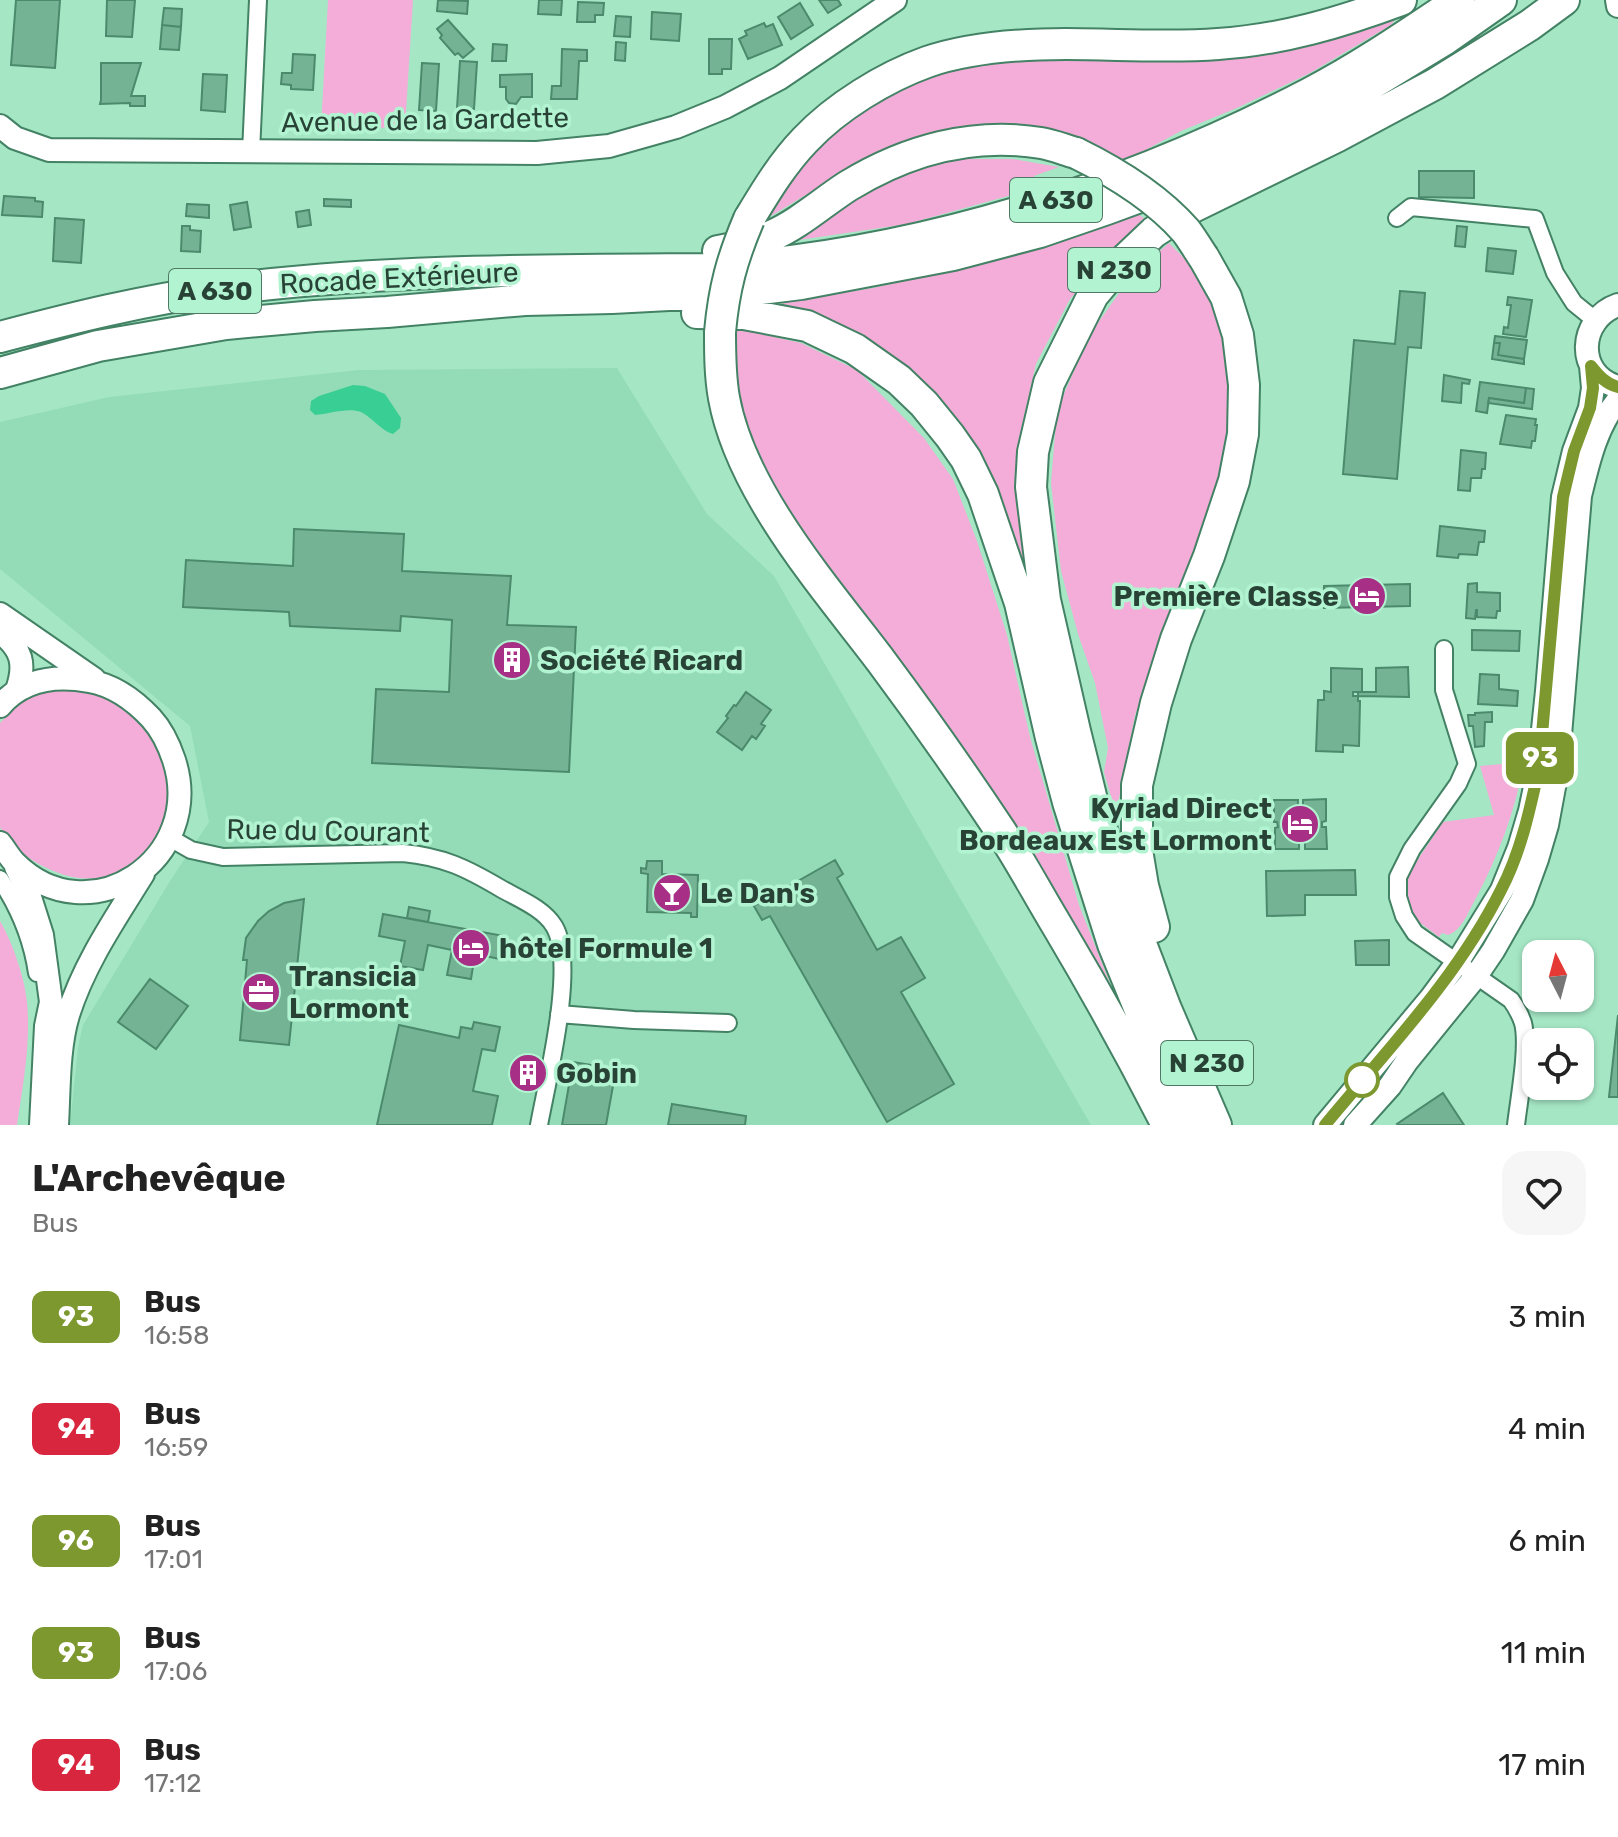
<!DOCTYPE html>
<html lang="en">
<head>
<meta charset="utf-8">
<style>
  :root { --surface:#fff; --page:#f6f6f6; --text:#222; --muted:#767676 }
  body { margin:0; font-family:Rubik,sans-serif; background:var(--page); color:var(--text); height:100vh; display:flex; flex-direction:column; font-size:30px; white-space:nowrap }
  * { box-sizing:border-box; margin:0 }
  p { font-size:26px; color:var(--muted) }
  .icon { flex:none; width:44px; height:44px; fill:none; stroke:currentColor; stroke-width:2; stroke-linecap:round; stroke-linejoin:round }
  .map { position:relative; height:1125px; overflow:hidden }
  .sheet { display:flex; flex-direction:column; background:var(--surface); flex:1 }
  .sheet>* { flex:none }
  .badge { padding:0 16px; border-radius:12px; font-size:28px; line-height:52px }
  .needle { width:52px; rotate:354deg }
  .buttons { position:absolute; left:1522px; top:940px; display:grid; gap:16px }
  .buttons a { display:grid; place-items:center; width:72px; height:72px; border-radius:16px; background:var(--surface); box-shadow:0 2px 6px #0004; font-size:40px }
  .map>.badge { position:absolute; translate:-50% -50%; box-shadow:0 0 0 4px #fff }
  .round { display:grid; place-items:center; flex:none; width:84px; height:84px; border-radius:24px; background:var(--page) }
  .headline { display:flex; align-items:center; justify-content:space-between; height:136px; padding:0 32px }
  h1 { font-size:38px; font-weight:700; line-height:60px }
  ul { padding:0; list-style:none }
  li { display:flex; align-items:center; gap:24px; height:112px; padding:0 32px }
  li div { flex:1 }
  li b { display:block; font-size:30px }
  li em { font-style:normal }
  li .badge { min-width:88px; font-weight:700; text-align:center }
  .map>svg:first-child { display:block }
  .built { fill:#93dcb7 }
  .green { fill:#f4add9 }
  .water { fill:#39ce93 }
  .building { fill:#74b494; stroke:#4b8a6c; stroke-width:2 }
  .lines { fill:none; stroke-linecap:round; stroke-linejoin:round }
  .street-casing { stroke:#438264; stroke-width:20 }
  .secondary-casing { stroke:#438264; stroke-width:26 }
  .highway-casing { stroke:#438264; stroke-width:34 }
  .street { stroke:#fff; stroke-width:16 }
  .secondary { stroke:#fff; stroke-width:22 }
  .highway { stroke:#fff; stroke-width:30 }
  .highway-bridge-casing { stroke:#438264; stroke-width:34; stroke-linecap:butt }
  .highway-bridge { stroke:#fff; stroke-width:30 }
  .line-casing { stroke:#fff; stroke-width:18 }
  .line { stroke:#7c982e; stroke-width:12 }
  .stop-dot { fill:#fff; stroke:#7c982e; stroke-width:4 }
  .labels { text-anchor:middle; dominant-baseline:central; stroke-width:7; stroke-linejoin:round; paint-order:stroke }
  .shield { fill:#b2f4d2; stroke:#517865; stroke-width:2 }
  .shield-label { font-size:26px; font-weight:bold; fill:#284336 }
  .street-label { font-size:28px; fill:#284336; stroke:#b2f4d2 }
  .poi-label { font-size:28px; font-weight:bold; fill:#284336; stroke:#b2f4d2; text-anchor:start }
</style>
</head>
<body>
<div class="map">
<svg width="1618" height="1125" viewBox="0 0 1618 1125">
  <rect width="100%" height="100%" fill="#a5e7c5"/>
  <path class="built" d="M 617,368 L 707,514 L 774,576 L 1091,1125 L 70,1125 L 78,1047 L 83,1025 L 170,881 L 209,822 L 190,726 L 0,569 L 0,422 L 109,397 L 358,370 Z"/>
  <path class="green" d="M 328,0 L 413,0 L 405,128 L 321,127 Z
    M 1397,17 L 1391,25 L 1310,73 L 1237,108 L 1181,131 L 1123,162 L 967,128 L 914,139 L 870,156 L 766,219 C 776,202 785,181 798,165 C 835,118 896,93 948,67 Z
    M 966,159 L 1013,159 L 1059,167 L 1034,176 L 1037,188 L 907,224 L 779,243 L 861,190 L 924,165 Z
    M 1136,213 L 1144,218 L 1115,248 L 1070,299 L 1036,364 L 1021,430 L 1017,500 L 1027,582 L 979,460 L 939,398 L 858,332 L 781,303 L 873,288 L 996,259 L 1087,226 Z
    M 1169,243 L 1191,265 L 1212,301 L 1229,366 L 1228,418 L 1218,495 L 1189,565 L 1135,715 L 1116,814 L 1104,772 L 1108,748 L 1095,683 L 1078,634 L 1061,571 L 1051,483 L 1057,410 L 1090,334 L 1132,275 Z
    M 735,328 L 801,343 L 857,370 L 924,438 L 953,479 L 977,541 L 1007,635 L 1030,737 L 1079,905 L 1122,1014 L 850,600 L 770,486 L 746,430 L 736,379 Z
    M 59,687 C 71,689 84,689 95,693 C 128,705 154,734 165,767 C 167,772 170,779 169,784 C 168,847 119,897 56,872 C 33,863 11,848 0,827 L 0,723 C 22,700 27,694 59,687 Z
    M 1524,762 C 1515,812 1498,857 1474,902 C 1467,914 1462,930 1448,935 L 1442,933 L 1439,937 L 1415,919 L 1404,888 L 1408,874 L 1443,822 L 1494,815 L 1480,766 Z
    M 0,921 C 12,941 25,979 27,1002 C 31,1043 23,1085 17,1125 L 0,1125 Z"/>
  <path class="water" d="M 353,385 L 365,386 L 385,394 L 401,418 L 400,428 L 393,434 C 380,430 373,418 361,412 C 348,407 329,414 315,415 L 310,410 L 311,401 L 319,396 Z"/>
  <path class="building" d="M 16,0 L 60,0 L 55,68 L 11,65 Z
    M 107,0 L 135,0 L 132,37 L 106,36 Z
    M 438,0 L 468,1 L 467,14 L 437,11 Z
    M 539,0 L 562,0 L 561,15 L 538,14 Z
    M 819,0 L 838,0 L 841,5 L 828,13 Z
    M 578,2 L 604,3 L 603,15 L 595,15 L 595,22 L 577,22 Z
    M 800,3 L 813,25 L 791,39 L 778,17 Z
    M 164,8 L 182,9 L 181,27 L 162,25 Z
    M 652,12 L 681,14 L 679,41 L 651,39 Z
    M 616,16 L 631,17 L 630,37 L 614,36 Z
    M 448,20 L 474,49 L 463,58 L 458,53 L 455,55 L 440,38 L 442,35 L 437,29 Z
    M 764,23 L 766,27 L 773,24 L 782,45 L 748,59 L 739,39 L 747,35 L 745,31 Z
    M 162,25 L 181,27 L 179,50 L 160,49 Z
    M 709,39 L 732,39 L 731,69 L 722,69 L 722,74 L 709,74 Z
    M 616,42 L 626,43 L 625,61 L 615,60 Z
    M 493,44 L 507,45 L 506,61 L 492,61 Z
    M 562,49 L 587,50 L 587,61 L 579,61 L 577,99 L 551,99 L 552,86 L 561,86 Z
    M 293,54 L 315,55 L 313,90 L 291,89 L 291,85 L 281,84 L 282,73 L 292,73 Z
    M 460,61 L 477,62 L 474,109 L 457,108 Z
    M 101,63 L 141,63 L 131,96 L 145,96 L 145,106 L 130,106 L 130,103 L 100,104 L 101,100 Z
    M 422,63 L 439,64 L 436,111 L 419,110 Z
    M 203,74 L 227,75 L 225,112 L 201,110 Z
    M 532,74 L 532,97 L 521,97 L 516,104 L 509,103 L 506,99 L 506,87 L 500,87 L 500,75 Z
    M 1419,171 L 1474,171 L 1474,198 L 1419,197 Z
    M 4,196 L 35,198 L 35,201 L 43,202 L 42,217 L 2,215 Z
    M 324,199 L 351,200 L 351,207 L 324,206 Z
    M 247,202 L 251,227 L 234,230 L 230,205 Z
    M 187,204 L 209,205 L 209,218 L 186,216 Z
    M 309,210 L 311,225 L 298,227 L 296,212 Z
    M 55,218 L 84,220 L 81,263 L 53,261 Z
    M 182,226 L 190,226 L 190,230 L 201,231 L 200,252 L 181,251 Z
    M 1457,226 L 1467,227 L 1465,247 L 1455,246 Z
    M 1488,248 L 1516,251 L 1513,274 L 1486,271 Z
    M 1400,291 L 1425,293 L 1421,348 L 1408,347 L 1397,479 L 1343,474 L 1354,340 L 1395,344 Z
    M 1508,297 L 1532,300 L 1526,337 L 1503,334 L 1504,327 L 1508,328 L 1511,305 L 1507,305 Z
    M 1495,336 L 1527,340 L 1524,359 L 1498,355 L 1500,343 L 1494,343 Z
    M 1494,343 L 1500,343 L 1498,355 L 1524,359 L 1524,364 L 1492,359 Z
    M 1444,375 L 1470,380 L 1469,384 L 1462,383 L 1461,403 L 1442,401 Z
    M 1480,382 L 1526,388 L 1524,403 L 1489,398 L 1487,413 L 1476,411 Z
    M 1526,388 L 1534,389 L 1532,409 L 1488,403 L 1489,398 L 1524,403 Z
    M 1506,415 L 1536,419 L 1535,425 L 1537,425 L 1535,441 L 1532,441 L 1531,448 L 1500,444 Z
    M 1461,450 L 1486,453 L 1485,469 L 1482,469 L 1481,478 L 1471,478 L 1470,491 L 1458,490 Z
    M 1440,526 L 1485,531 L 1484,542 L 1479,542 L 1477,555 L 1459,554 L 1458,558 L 1437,556 Z
    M 294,529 L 404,534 L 402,571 L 511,576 L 507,625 L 576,627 L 569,772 L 372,763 L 376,689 L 449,692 L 452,620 L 401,616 L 400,631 L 290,626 L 289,612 L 183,607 L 186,560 L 293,566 Z
    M 1477,583 L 1477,592 L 1500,593 L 1500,611 L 1497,611 L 1496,618 L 1477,617 L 1477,610 L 1476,610 L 1475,619 L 1466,618 L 1468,584 Z
    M 1410,584 L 1410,606 L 1324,608 L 1324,586 Z
    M 1472,630 L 1520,631 L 1519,651 L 1472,650 Z
    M 1408,667 L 1409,697 L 1358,696 L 1358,692 L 1376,692 L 1376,668 Z
    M 1331,668 L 1362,669 L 1362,692 L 1353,692 L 1353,696 L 1358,696 L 1358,701 L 1360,701 L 1359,746 L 1343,745 L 1343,752 L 1316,751 L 1318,700 L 1324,700 L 1324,691 L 1331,692 Z
    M 1480,674 L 1499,675 L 1499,689 L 1518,691 L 1517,706 L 1478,704 Z
    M 746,692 L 771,710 L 761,724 L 765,726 L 756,739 L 752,736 L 742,750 L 717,732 L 728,718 L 726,716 L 734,705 L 736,706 Z
    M 1492,712 L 1492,722 L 1485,722 L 1484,746 L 1475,747 L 1473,726 L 1469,726 L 1468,715 L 1475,715 L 1475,713 Z
    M 1326,799 L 1326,821 L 1322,822 L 1322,827 L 1326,827 L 1327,849 L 1305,849 L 1305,839 L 1299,839 L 1299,849 L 1275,849 L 1275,828 L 1278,827 L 1277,822 L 1274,822 L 1274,800 L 1298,800 L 1297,817 L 1303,817 L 1303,800 Z
    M 835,860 L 843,874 L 837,878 L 877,950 L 901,937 L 925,978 L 901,992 L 954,1084 L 887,1122 L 770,916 L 762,920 L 754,906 Z
    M 647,861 L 662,861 L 662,874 L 698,875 L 697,917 L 691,917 L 691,913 L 647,912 L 648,874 L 641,873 L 641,868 L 646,869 Z
    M 1355,870 L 1356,895 L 1305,895 L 1305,915 L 1267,916 L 1266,871 Z
    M 304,899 L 289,1045 L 240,1040 L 247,960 L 243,960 L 246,938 L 258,921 L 269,911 L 284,903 Z
    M 409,907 L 430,911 L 428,922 L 407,918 Z
    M 383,914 L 504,936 L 500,959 L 475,954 L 471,979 L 447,975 L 452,950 L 428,945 L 423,970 L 400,966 L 405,941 L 379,936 Z
    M 1389,940 L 1389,965 L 1356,965 L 1355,941 Z
    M 150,979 L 188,1006 L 156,1049 L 118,1022 Z
    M 1618,1015 L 1618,1097 L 1609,1097 Z
    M 474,1022 L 500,1027 L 495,1051 L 482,1049 L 473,1091 L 498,1096 L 492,1125 L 377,1125 L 399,1025 L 459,1038 L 461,1027 L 472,1029 Z
    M 573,1062 L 616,1069 L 606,1125 L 562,1125 Z
    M 1443,1093 L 1464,1125 L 1398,1125 L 1397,1124 Z
    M 672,1104 L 746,1116 L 745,1125 L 668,1125 Z"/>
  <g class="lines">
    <g class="street-casing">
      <path id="street" d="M 251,152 L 258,0
        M 1397,218 L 1411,207 L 1535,219 L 1555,273 L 1574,303 L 1595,320
        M 1444,649 L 1444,690 L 1467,764 L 1458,784 L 1412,849 L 1398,877 L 1398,897 L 1404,916 L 1415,933 L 1511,1000 C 1516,1007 1520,1014 1523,1023 C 1529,1046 1519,1099 1516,1125
        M 170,838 L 191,850 L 223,857 L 403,853 C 444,857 466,868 500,888 C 519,899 543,908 554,926 C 577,963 547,1081 539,1125
        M 0,879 C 20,909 32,938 37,973
        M 559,1014 L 634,1020 L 728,1023"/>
    </g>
    <g class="secondary-casing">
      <path id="secondary" d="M 1617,0 L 1618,6
        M 0,126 L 15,138 L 49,150 L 537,153 L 609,146 L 676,127 L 725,107 L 780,78 L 895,0
        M 1618,305 C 1578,319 1575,375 1618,387
        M 0,614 L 94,679
        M 0,632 C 22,649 26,664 17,690
        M 0,706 C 23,679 56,675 89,681 C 113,685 135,701 151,718 C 162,730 169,745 174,760 C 206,859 89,937 15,863 C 9,857 5,849 0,843
        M 16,867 L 29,894 L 42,935 L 51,1002 L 46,1026 L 41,1125
        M 57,1125 C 59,1090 58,1048 68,1015 C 84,964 115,919 143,874
        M 1325,1125 L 1431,998 L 1457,963 L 1502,890 L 1519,848 L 1530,811 L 1539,768 L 1547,691 L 1563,497 L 1574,451 L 1590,408 L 1593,388 L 1591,366
        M 1355,1125 L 1390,1086 L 1407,1061 L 1476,976 L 1493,951 L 1522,900 L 1537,859 L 1547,825 L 1557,771 L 1580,496 C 1588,463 1596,427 1618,400"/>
    </g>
    <g class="highway-casing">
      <path id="highway" d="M 749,219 C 766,191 782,164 805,140 C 836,107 885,77 927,62 C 971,47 1020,44 1066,44 C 1117,44 1168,48 1218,44 C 1282,40 1342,22 1401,0
        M 718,251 C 736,248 755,244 771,236 C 799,224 823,202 848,186 C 907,150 973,132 1041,143 C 1053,145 1065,150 1076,153
        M 697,313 L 744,314 L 807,326 L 855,349 L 899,380 L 924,404 L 950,436 L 966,459 L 983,494 L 1020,603 L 1051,738 L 1068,802 L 1113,944 L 1187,1125
        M 720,332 C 720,354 720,376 724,398 C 741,492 825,587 881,661 C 922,716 962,773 1000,830 C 1021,862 1039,896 1059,929 C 1097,993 1133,1058 1167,1125
        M 0,337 C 72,318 144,300 219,290 C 381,269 545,270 709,269 C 919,255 1124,190 1310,93 C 1362,66 1411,32 1459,0
        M 0,373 L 98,346 L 226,324 L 315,316 L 387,312 L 525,300 L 612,298 L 745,291 L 801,284 L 953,255 L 1040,232 L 1107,209 L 1175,184 L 1234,158 L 1324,113 L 1444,40 L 1501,0
        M 1154,927 L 1143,886 L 1137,850 L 1137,785 L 1156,703 L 1176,639 L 1209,556 L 1234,481 L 1243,434 L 1244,385 L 1238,335 L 1226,297 L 1204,258
        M 1216,1125 L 1166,1009 L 1138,936 L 1110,855 L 1092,800 L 1075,731 L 1045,600 L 1031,487 L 1033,452 L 1049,383 L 1093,295 L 1114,270 L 1154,232 L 1193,207 L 1336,137 L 1435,84 L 1530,25 L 1564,0"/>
    </g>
    <use href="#street" class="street"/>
    <use href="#secondary" class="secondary"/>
    <use href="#highway" class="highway"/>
    <g class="highway-bridge-casing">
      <path id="highway-bridge" d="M 1076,153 C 1117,173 1156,197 1186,231 C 1192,239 1198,249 1204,258
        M 720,332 C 724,288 732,259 749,219"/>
    </g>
    <use href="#highway-bridge" class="highway-bridge"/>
  </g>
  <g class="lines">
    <g class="line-casing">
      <path id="line" d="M 1325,1125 C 1387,1050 1457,978 1501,890 C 1521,852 1530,809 1539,768 L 1563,497 L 1574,451 L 1590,408 L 1593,388 L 1591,366 C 1599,376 1606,384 1618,387"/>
    </g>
    <use href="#line" class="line"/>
  </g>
  <defs>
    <g id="hotel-disc" transform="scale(2)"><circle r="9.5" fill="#a72f85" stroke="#b2f4d2"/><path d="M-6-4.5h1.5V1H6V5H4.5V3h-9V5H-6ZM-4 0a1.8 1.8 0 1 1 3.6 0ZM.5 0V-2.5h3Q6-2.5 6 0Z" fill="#fff"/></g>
    <g id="building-disc" transform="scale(2)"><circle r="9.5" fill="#a72f85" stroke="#b2f4d2"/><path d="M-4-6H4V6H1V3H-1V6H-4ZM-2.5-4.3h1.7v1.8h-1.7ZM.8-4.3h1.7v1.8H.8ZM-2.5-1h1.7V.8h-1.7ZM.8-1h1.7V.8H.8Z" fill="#fff"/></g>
    <g id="bar-disc" transform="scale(2)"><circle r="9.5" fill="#a72f85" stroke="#b2f4d2"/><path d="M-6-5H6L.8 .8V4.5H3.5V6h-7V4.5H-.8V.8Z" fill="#fff"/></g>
    <g id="office-disc" transform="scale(2)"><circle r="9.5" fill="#a72f85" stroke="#b2f4d2"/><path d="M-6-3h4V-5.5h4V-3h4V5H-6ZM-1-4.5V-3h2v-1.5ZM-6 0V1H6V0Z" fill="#fff"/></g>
  </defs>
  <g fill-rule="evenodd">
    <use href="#hotel-disc" x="1367" y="596"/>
    <use href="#building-disc" x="512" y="660"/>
    <use href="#hotel-disc" x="1300" y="824"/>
    <use href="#bar-disc" x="672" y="893"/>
    <use href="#hotel-disc" x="471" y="948"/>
    <use href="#office-disc" x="261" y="992"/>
    <use href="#building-disc" x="528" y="1073"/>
  </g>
  <circle class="stop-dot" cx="1362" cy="1080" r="16"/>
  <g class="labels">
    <g class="shield">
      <rect x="1010" y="178" width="92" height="44" rx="6"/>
      <rect x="1068" y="248" width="92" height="44" rx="6"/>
      <rect x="169" y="269" width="92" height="44" rx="6"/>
      <rect x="1161" y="1041" width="92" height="44" rx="6"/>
    </g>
    <g class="shield-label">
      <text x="1056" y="200">A 630</text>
      <text x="1114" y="270">N 230</text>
      <text x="215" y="291">A 630</text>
      <text x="1207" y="1063">N 230</text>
    </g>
    <g class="street-label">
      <text transform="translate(425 120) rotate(-1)">Avenue de la Gardette</text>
      <text transform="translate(399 278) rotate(-3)">Rocade Extérieure</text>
      <text transform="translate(328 831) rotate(1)">Rue du Courant</text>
    </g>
    <g class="poi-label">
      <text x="1339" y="596" text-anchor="end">Première Classe</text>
      <text x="540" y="660">Société Ricard</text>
      <text x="1272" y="808" text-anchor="end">Kyriad Direct<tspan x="1272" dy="32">Bordeaux Est Lormont</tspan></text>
      <text x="700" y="893">Le Dan's</text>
      <text x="499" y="948">hôtel Formule 1</text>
      <text x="289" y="976">Transicia<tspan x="289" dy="32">Lormont</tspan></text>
      <text x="556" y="1073">Gobin</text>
    </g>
  </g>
</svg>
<div class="buttons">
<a><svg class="needle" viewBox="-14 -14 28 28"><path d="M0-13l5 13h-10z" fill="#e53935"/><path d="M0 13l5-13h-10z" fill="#767676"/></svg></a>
<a><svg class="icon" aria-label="locate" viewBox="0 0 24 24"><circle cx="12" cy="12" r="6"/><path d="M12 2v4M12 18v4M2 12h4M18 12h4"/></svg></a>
</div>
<b class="badge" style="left:1540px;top:758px;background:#7c982e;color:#fff">93</b>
</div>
<section class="sheet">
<div class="headline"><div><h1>L'Archevêque</h1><p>Bus</p></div><a class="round"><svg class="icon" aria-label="heart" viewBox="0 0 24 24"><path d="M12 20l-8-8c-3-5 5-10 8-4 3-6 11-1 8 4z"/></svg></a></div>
<ul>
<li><span class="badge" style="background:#7c982e;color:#fff">93</span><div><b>Bus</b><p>16:58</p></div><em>3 min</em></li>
<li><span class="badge" style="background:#d7263d;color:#fff">94</span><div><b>Bus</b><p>16:59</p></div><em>4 min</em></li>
<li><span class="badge" style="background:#7c982e;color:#fff">96</span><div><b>Bus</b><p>17:01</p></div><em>6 min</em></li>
<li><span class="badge" style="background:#7c982e;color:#fff">93</span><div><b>Bus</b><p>17:06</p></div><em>11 min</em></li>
<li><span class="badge" style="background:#d7263d;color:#fff">94</span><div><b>Bus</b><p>17:12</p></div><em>17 min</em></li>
</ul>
</section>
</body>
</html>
